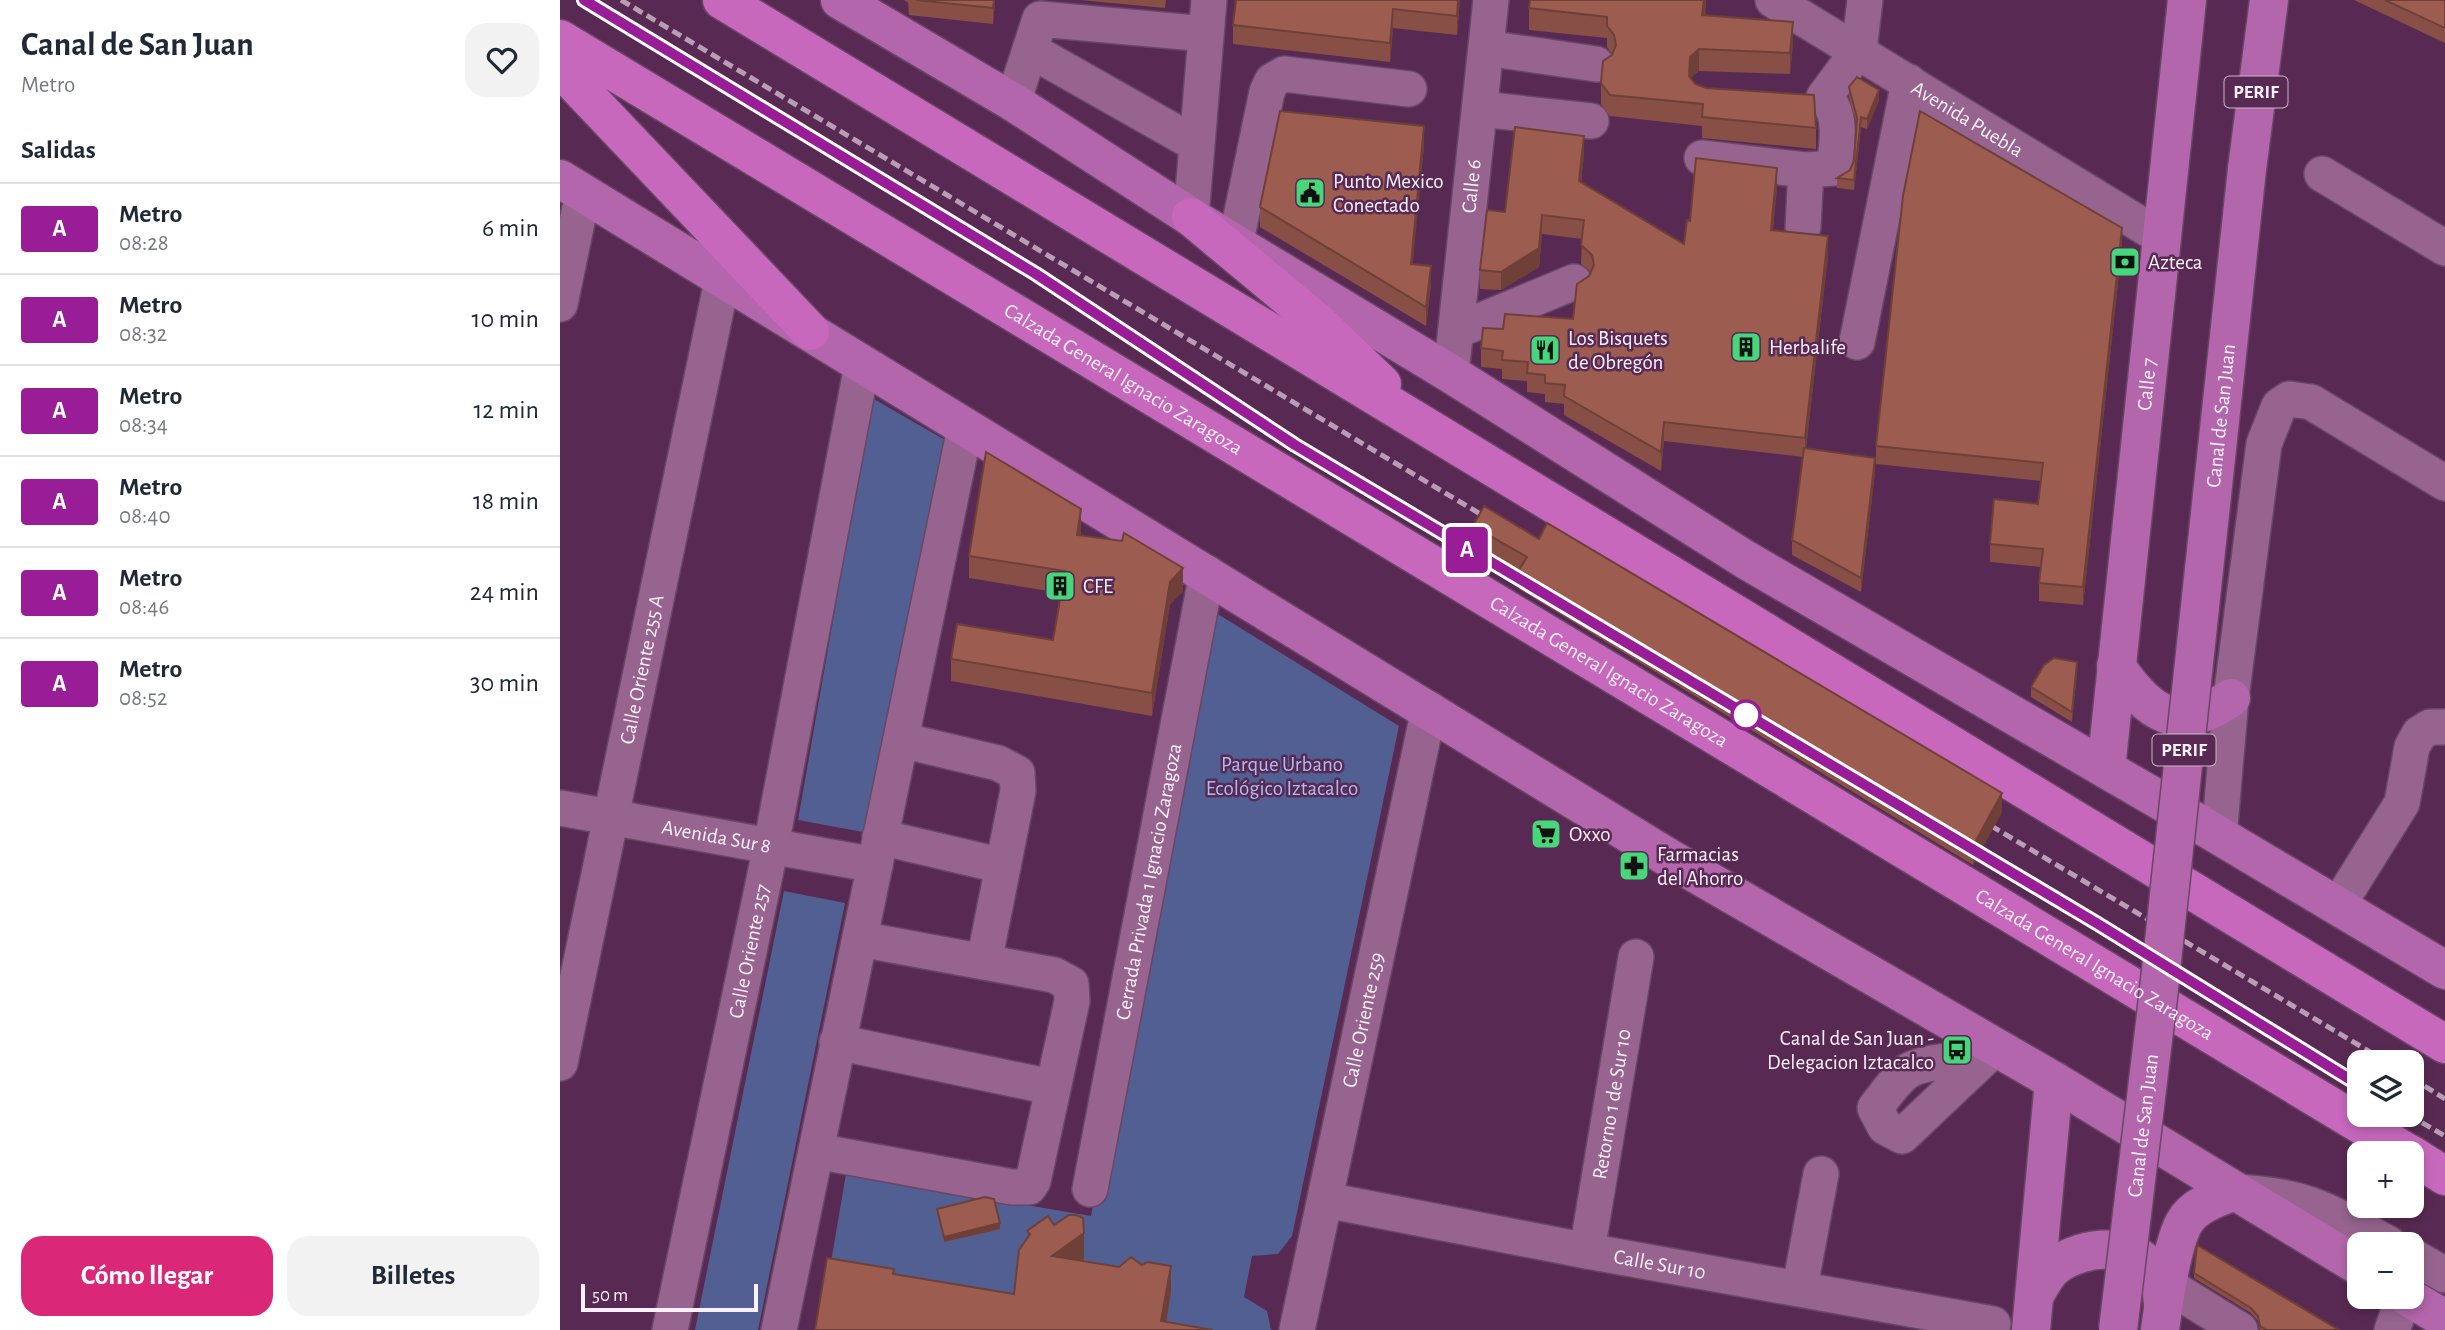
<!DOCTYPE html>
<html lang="es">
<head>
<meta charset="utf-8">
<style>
  :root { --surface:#fff; --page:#f2f2f3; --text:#1f2937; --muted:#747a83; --line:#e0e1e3; --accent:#db2777 }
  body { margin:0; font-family:"Alegreya Sans",sans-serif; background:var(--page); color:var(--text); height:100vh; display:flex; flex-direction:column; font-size:26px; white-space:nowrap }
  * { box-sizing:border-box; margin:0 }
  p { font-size:23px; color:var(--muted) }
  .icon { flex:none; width:38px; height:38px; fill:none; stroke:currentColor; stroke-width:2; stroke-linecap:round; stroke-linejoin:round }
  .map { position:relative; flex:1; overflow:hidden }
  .drawer { display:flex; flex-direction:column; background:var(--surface); width:560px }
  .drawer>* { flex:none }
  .badge { padding:0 14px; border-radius:5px; font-size:24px; line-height:46px }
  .buttons { position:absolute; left:1787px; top:1050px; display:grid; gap:14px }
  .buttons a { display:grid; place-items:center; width:77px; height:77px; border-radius:14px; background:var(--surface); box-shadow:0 4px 10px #0003; font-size:35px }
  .scale { position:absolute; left:21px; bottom:18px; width:177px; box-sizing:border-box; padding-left:7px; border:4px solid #fcf0fa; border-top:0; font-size:19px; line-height:24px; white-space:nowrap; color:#fcf0fa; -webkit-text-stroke:5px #582a53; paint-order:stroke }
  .map>.badge { position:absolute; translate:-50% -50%; box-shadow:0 0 0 4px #fff }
  h2 { padding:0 21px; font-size:26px; line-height:63px }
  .round { display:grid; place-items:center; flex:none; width:74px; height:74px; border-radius:21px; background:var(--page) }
  .overview { display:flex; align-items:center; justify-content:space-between; height:119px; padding:0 21px }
  h1 { font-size:33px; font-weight:700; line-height:52px }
  .cta { display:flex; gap:14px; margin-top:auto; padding:14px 21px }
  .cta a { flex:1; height:80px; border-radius:21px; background:var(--accent); color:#fff; font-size:28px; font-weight:700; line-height:80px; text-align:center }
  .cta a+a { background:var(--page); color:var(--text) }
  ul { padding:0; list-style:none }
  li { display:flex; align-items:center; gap:21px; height:91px; padding:0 21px; border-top:2px solid var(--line) }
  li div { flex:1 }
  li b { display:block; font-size:26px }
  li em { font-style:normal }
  li .badge { min-width:77px; font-weight:700; text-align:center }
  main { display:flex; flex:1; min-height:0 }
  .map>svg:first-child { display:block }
  .green { fill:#515f92 }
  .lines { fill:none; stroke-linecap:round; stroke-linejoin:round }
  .minor-casing { stroke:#694666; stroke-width:38 }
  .major-casing { stroke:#694666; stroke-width:41 }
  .highway-casing { stroke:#694666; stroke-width:41 }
  .minor { stroke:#96648f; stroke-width:35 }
  .major { stroke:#b366ab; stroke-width:38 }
  .highway { stroke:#c768bd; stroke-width:38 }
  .rail { stroke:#b89eb5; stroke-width:5; stroke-dasharray:10 5; stroke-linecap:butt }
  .major-bridge-casing { stroke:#694666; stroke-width:41; stroke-linecap:butt }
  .major-bridge { stroke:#b366ab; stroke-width:38 }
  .wall { fill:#874f45 }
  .shaded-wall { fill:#6e4038 }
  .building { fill:#9d5c50; stroke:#6e4038; stroke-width:2 }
  .line-casing { stroke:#fff; stroke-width:16 }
  .line { stroke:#981d97; stroke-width:10 }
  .stop-dot { fill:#fff; stroke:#981d97; stroke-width:3.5 }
  .labels { text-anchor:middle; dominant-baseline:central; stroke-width:5; stroke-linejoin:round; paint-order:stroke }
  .shield { fill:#582a53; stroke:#cbb5c8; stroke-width:2 }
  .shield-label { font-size:19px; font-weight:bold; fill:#fcf0fa }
  .street-label { font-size:21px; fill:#fcf0fa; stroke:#582a53 }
  .poi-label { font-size:21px; fill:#fcf0fa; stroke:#582a53; text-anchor:start }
  .park-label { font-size:21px; fill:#acbcf2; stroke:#582a53 }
</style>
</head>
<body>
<main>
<section class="drawer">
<div class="overview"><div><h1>Canal de San Juan</h1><p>Metro</p></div><a class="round"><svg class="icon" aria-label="heart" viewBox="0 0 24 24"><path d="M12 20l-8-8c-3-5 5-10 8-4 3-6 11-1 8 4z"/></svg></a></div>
<h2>Salidas</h2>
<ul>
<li><span class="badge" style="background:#981d97;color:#fff">A</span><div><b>Metro</b><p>08:28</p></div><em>6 min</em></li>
<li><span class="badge" style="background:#981d97;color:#fff">A</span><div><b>Metro</b><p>08:32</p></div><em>10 min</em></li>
<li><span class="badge" style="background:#981d97;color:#fff">A</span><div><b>Metro</b><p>08:34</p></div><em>12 min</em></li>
<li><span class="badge" style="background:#981d97;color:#fff">A</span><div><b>Metro</b><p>08:40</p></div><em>18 min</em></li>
<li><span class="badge" style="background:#981d97;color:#fff">A</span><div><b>Metro</b><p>08:46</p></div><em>24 min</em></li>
<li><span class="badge" style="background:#981d97;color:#fff">A</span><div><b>Metro</b><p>08:52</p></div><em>30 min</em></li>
</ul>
<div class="cta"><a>Cómo llegar</a><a>Billetes</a></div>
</section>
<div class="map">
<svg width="1885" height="1330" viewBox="0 0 1885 1330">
  <rect width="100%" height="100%" fill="#582a53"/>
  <path class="green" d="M 312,398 L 385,440 L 314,834 L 238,820 Z
    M 648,608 L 839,726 L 732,1236 L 718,1254 L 692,1256 L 684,1297 L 707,1311 L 711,1330 L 629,1330 L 270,1268 L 286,1174 L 531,1216 Z
    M 224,891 L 285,903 L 198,1330 L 135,1330 Z"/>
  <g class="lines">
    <g class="minor-casing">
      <g id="minor">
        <path id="s1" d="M 1213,0 L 1601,237"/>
        <path d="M 926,48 L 1036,64"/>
        <path d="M 470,50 L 636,144"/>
        <path d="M 453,102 L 480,19 L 646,34"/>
        <path d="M 920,109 L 1031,121"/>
        <path d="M 1142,158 L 1246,170 L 1274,168 C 1277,145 1283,112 1264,97 L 1299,50 L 1305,0"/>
        <path d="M 1762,174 L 1885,248"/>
        <path d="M 631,217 L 649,0"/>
        <path d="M 1243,227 L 1246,170"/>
        <path d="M 676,241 L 707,92 L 712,81 L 724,74 L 849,89"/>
        <path d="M 0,304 L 23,193"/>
        <path d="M 896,331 L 1014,282"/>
        <path d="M 1297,342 L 1349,82"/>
        <path id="s2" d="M 891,374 L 931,0"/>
        <path d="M 341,740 L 438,763 L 457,773 L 458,791 L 424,962"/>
        <path id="s3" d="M 0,808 L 315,865"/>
        <path d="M 320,837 L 443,866"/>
        <path d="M 1659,837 L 1671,698 L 1704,444 L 1719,406 L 1729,399 L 1751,402 L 1885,483"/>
        <path d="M 1777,907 L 1842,803 L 1852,747 L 1859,734 L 1870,727 L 1885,727"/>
        <path d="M 277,1042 L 491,1087"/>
        <path id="s4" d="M 0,1063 L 163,276"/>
        <path d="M 1405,1076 L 1389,1061 C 1343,1065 1342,1074 1315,1108 L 1325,1127 L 1342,1136 L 1435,1048"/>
        <path d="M 256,1151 L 452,1187 L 469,1187 L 473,1181 L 512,1001 L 511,984 L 494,975 L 300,939"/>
        <path id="s5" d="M 530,1189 L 647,573"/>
        <path d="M 1673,1192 C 1744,1194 1769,1211 1829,1244"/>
        <path id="s6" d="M 766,1200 L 1027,1251 L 1433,1324"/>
        <path id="s7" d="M 1027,1251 L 1076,957"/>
        <path d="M 1852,1256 L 1885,1275"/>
        <path d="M 1607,1285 L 1680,1330"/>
        <path d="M 1240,1287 L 1261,1174"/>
        <path id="s8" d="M 110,1330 L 211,846 L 302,365"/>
        <path d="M 219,1330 L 405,428"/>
        <path id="s9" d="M 737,1330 L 869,709"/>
        <path d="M 1832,1330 L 1844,1297"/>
      </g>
    </g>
    <g class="major-casing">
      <g id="major">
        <path d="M 280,0 L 453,102 L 631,217 L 891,374 L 1186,560 L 1601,801 L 1885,970"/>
        <path d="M 1687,169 L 1709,0"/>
        <path d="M 0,179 L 1109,858 L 1494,1081 L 1799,1266"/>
        <path d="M 1556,666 C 1589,714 1617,735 1671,698"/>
        <path id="s10" d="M 1546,769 L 1627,0"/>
        <path d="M 1475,1295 C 1480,1286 1486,1274 1494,1267 C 1523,1244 1582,1239 1599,1281 C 1602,1287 1602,1296 1603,1303"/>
        <path d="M 1848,1297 L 1885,1319"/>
        <path d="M 1471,1330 L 1494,1081"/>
        <path d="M 1600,1330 C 1603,1305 1612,1245 1624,1223 C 1633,1206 1656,1198 1673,1192"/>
      </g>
    </g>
    <g class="highway-casing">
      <g id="highway">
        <path d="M 162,0 L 1885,1044"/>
        <path id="s11" d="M 0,39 L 1848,1153"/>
        <path d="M 0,68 L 250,331"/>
        <path d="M 631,217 L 756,321 L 822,384"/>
        <path d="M 1852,1155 L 1885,1176"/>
      </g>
    </g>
    <use href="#minor" class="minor"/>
    <use href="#major" class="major"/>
    <use href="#highway" class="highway"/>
    <path class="rail" d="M 24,0 L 455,260 L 735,445 L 975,590
      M 61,0 L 937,524
      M 1418,818 L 1827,1062
      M 1402,844 L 1799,1085
      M 1852,1078 L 1885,1099
      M 1849,1115 L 1885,1136"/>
    <g class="major-bridge-casing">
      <g id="major-bridge">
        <path id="s12" d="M 1558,1330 L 1598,998 L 1687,169"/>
      </g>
    </g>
    <use href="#major-bridge" class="major-bridge"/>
  </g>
  <path class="wall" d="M 344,0 L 435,0 L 433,24 L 349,15 L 348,3 Z
    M 520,0 L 606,0 L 605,8 Z
    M 900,0 L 897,35 L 833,28 L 830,62 L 673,44 L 673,25 Z
    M 1146,0 L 1145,15 L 1233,43 L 1230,74 L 1139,71 L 1130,78 L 1135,84 L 1256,128 L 1256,149 L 1142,138 L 1142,126 L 1050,116 L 1041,104 L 1041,83 L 1052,54 L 1047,47 L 1047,38 L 969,30 L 969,8 Z
    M 1794,0 L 1885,0 L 1885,43 Z
    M 1289,87 L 1319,100 L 1307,129 L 1301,127 L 1294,190 L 1277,188 L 1277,178 L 1290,170 L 1294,161 L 1297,125 L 1289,97 Z
    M 864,146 L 852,264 L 871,285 L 866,326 L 700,227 L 700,207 Z
    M 1024,154 L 1021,183 L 1124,244 L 1130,221 L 1217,187 L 1213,230 L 1268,255 L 1246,448 L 1315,472 L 1301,592 L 1232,555 L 1232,540 L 1243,457 L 1104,441 L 1101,471 L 1004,415 L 1004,404 L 985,402 L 985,394 L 967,392 L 967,381 L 942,379 L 942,369 L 921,367 L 921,348 L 943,329 L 1013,319 L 1031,272 L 1021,264 L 1022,239 L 982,234 L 979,267 L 941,290 L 920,289 L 920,270 L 945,212 Z
    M 1562,246 L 1523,605 L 1479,601 L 1479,583 L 1481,567 L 1430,562 L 1430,544 L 1478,504 L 1481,481 L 1316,464 L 1316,446 Z
    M 913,526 L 1442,812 L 1413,865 L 959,589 L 959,571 L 913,545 Z
    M 521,531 L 521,535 L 623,591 L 610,604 L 592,716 L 391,681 L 391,659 L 493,640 L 501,593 L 409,578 L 409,556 Z
    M 1517,672 L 1512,722 L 1471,697 L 1471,687 Z
    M 377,1209 L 440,1229 L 384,1242 L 377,1214 Z
    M 1634,1273 L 1779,1330 L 1700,1330 L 1698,1321 L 1691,1313 L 1634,1278 Z"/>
  <path class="shaded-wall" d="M 434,0 L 435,0 L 433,24 L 433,8 Z
    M 898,0 L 900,0 L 897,35 L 897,16 Z
    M 1144,0 L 1146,0 L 1142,36 L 1142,15 Z
    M 833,9 L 833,28 L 830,62 L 830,43 Z
    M 1233,22 L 1233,43 L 1230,74 L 1230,53 Z
    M 1139,49 L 1139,71 L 1130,78 L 1129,76 L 1130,57 Z
    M 1319,90 L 1319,100 L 1307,129 L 1307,119 Z
    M 1301,117 L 1301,127 L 1294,190 L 1294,180 Z
    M 864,126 L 864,146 L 851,283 L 851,264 Z
    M 1024,136 L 1024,154 L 1019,200 L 1019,181 Z
    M 1217,168 L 1217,187 L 1211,249 L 1211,230 Z
    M 982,215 L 982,234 L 979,267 L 941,290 L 941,272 Z
    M 1562,228 L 1562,246 L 1523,605 L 1523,587 Z
    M 1268,236 L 1268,255 L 1245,457 L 1245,438 Z
    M 871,266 L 871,285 L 866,326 L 866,307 Z
    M 1104,422 L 1104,441 L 1101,471 L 1101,452 Z
    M 1315,458 L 1315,472 L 1301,592 L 1301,578 Z
    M 521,509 L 521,531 L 517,557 L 517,535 Z
    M 623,568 L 623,591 L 610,604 L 592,716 L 592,693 L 610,582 Z
    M 1517,662 L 1517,672 L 1512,722 L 1512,712 Z
    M 1442,793 L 1442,812 L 1413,865 L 1413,846 Z
    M 440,1223 L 440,1229 L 384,1242 L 384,1237 Z
    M 524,1233 L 524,1259 L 492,1282 L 492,1256 Z
    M 611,1266 L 611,1292 L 605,1330 L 601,1321 Z"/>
  <path class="building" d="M 356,0 L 434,0 L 433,8 Z
    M 676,0 L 898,0 L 897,16 L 833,9 L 830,43 L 673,25 Z
    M 970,0 L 1144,0 L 1142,15 L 1233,22 L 1230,53 L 1139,49 L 1130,57 L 1129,76 L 1135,84 L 1146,88 L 1254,95 L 1256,128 L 1142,117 L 1143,104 L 1050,95 L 1041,83 L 1043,61 L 1052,55 L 1056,45 L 1054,35 L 1047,26 L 1047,17 L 969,8 Z
    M 1825,0 L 1885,0 L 1885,28 Z
    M 1297,77 L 1319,90 L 1307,119 L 1301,117 L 1294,180 L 1277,178 L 1290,170 L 1294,161 L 1297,118 L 1289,87 Z
    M 720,111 L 864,126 L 851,264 L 871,266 L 866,307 L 700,207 Z
    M 1360,111 L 1562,228 L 1523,587 L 1479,583 L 1483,549 L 1430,544 L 1434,499 L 1478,504 L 1483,463 L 1316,446 L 1343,196 Z
    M 955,127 L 1024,136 L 1019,181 L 1124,244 L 1127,220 L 1130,221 L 1136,158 L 1217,168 L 1211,230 L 1268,236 L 1245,438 L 1104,422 L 1101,452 L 1004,396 L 1005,385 L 985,383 L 985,375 L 967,373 L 968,362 L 942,360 L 943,351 L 921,348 L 923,328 L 943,329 L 945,314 L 1013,319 L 1017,284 L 1029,276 L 1034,265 L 1032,255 L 1021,245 L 1024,220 L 982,215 L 979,248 L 941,272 L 920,270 L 927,210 L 945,212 Z
    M 1244,448 L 1315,458 L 1301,578 L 1232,540 Z
    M 426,452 L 521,509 L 517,535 L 562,541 L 564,533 L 623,568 L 610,582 L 592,693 L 391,659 L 397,624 L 493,640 L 505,571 L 409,556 Z
    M 924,506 L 979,539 L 987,523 L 1442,793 L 1413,846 L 959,570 L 967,557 L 913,526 Z
    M 1494,658 L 1517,662 L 1512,712 L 1471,687 L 1484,665 Z
    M 425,1197 L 434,1199 L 440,1223 L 384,1237 L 377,1209 Z
    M 509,1215 L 516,1215 L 523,1218 L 524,1233 L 492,1256 L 559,1267 L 571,1257 L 582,1265 L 587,1262 L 611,1266 L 601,1321 L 653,1330 L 255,1330 L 267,1258 L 334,1269 L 333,1274 L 454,1294 L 459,1250 L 470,1234 L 467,1231 L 488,1216 L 494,1225 Z
    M 1637,1245 L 1779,1330 L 1707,1330 L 1700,1326 L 1698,1316 L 1691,1308 L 1634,1273 Z"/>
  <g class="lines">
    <g class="line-casing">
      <path id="line" d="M 24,0 L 476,274 L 735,445 L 1538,924 L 1799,1085"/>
    </g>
    <use href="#line" class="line"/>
  </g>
  <defs>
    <g id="civic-square" transform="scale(1.575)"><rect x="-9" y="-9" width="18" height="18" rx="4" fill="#45d77a" stroke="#582a53"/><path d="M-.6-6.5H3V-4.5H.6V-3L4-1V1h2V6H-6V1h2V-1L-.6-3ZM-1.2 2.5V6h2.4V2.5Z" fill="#111"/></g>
    <g id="bank-square" transform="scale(1.575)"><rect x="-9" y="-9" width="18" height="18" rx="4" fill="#45d77a" stroke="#582a53"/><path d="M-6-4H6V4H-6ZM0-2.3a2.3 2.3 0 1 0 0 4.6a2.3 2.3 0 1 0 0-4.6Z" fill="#111"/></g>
    <g id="building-square" transform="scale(1.575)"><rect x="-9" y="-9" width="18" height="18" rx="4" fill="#45d77a" stroke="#582a53"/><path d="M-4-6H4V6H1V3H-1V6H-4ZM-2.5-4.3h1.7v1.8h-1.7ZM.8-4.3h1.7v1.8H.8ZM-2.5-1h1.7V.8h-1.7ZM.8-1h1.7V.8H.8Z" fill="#111"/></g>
    <g id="restaurant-square" transform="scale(1.575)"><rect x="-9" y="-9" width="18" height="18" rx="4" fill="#45d77a" stroke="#582a53"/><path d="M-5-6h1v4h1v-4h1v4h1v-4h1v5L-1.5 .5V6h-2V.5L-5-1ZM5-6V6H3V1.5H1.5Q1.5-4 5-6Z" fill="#111"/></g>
    <g id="supermarket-square" transform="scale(1.575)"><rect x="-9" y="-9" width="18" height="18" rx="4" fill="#45d77a" stroke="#582a53"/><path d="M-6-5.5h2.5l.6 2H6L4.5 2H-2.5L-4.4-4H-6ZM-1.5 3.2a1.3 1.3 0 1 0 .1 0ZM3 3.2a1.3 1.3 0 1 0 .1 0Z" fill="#111"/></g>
    <g id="pharmacy-square" transform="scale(1.575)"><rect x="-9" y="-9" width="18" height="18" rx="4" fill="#45d77a" stroke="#582a53"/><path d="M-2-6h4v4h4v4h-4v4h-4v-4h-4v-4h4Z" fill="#111"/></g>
    <g id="bus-square" transform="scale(1.575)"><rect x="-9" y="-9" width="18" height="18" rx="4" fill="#45d77a" stroke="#582a53"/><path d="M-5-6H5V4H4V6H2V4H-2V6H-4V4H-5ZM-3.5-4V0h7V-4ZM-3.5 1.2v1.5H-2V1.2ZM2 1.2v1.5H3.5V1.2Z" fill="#111"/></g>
  </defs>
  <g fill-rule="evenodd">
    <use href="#civic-square" x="750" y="193"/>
    <use href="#bank-square" x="1565" y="262"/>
    <use href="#building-square" x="1186" y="347"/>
    <use href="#restaurant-square" x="985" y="350"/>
    <use href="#building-square" x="500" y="586"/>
    <use href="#supermarket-square" x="986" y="834"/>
    <use href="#pharmacy-square" x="1074" y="866"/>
    <use href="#bus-square" x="1397" y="1050"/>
  </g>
  <circle class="stop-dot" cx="1186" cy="715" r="14"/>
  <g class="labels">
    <g class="shield">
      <rect x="1664.5" y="76.5" width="63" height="31" rx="5"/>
      <rect x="1592.5" y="734.5" width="63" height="31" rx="5"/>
    </g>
    <g class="shield-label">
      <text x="1696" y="92">PERIF</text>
      <text x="1624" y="750">PERIF</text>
    </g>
    <g class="street-label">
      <text stroke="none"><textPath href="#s1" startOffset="228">Avenida Puebla</textPath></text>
      <text stroke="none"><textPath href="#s2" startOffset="189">Calle 6</textPath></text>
      <text stroke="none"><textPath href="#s11" startOffset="658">Calzada General Ignacio Zaragoza</textPath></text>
      <text stroke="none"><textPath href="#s10" startOffset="387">Calle 7</textPath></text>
      <text stroke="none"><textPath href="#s12" startOffset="920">Canal de San Juan</textPath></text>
      <text stroke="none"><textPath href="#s4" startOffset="402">Calle Oriente 255 A</textPath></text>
      <text stroke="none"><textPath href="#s11" startOffset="1225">Calzada General Ignacio Zaragoza</textPath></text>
      <text stroke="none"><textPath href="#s3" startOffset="159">Avenida Sur 8</textPath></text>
      <text stroke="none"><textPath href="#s5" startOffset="313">Cerrada Privada 1 Ignacio Zaragoza</textPath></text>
      <text stroke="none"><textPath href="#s8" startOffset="387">Calle Oriente 257</textPath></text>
      <text stroke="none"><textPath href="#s11" startOffset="1792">Calzada General Ignacio Zaragoza</textPath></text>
      <text stroke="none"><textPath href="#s9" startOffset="317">Calle Oriente 259</textPath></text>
      <text stroke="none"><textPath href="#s7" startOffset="149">Retorno 1 de Sur 10</textPath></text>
      <text stroke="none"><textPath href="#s12" startOffset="206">Canal de San Juan</textPath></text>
      <text stroke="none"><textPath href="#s6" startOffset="340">Calle Sur 10</textPath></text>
    </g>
    <g class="poi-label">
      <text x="773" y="181">Punto Mexico<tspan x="773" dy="24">Conectado</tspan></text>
      <text x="1588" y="262">Azteca</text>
      <text x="1008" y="338">Los Bisquets<tspan x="1008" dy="24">de Obregón</tspan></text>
      <text x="1209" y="347">Herbalife</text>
      <text x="523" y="586">CFE</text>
      <text x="1009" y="834">Oxxo</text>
      <text x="1097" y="854">Farmacias<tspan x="1097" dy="24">del Ahorro</tspan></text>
      <text x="1374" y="1038" text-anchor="end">Canal de San Juan -<tspan x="1374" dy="24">Delegacion Iztacalco</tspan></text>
    </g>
    <g class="park-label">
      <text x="722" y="764">Parque Urbano<tspan x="722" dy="24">Ecológico Iztacalco</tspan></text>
    </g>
  </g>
</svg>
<div class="buttons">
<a><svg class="icon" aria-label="layers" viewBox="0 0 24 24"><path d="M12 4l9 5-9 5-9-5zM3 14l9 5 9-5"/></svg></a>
<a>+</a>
<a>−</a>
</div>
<div class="scale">50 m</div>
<b class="badge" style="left:907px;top:550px;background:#981d97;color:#fff">A</b>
</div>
</main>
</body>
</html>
